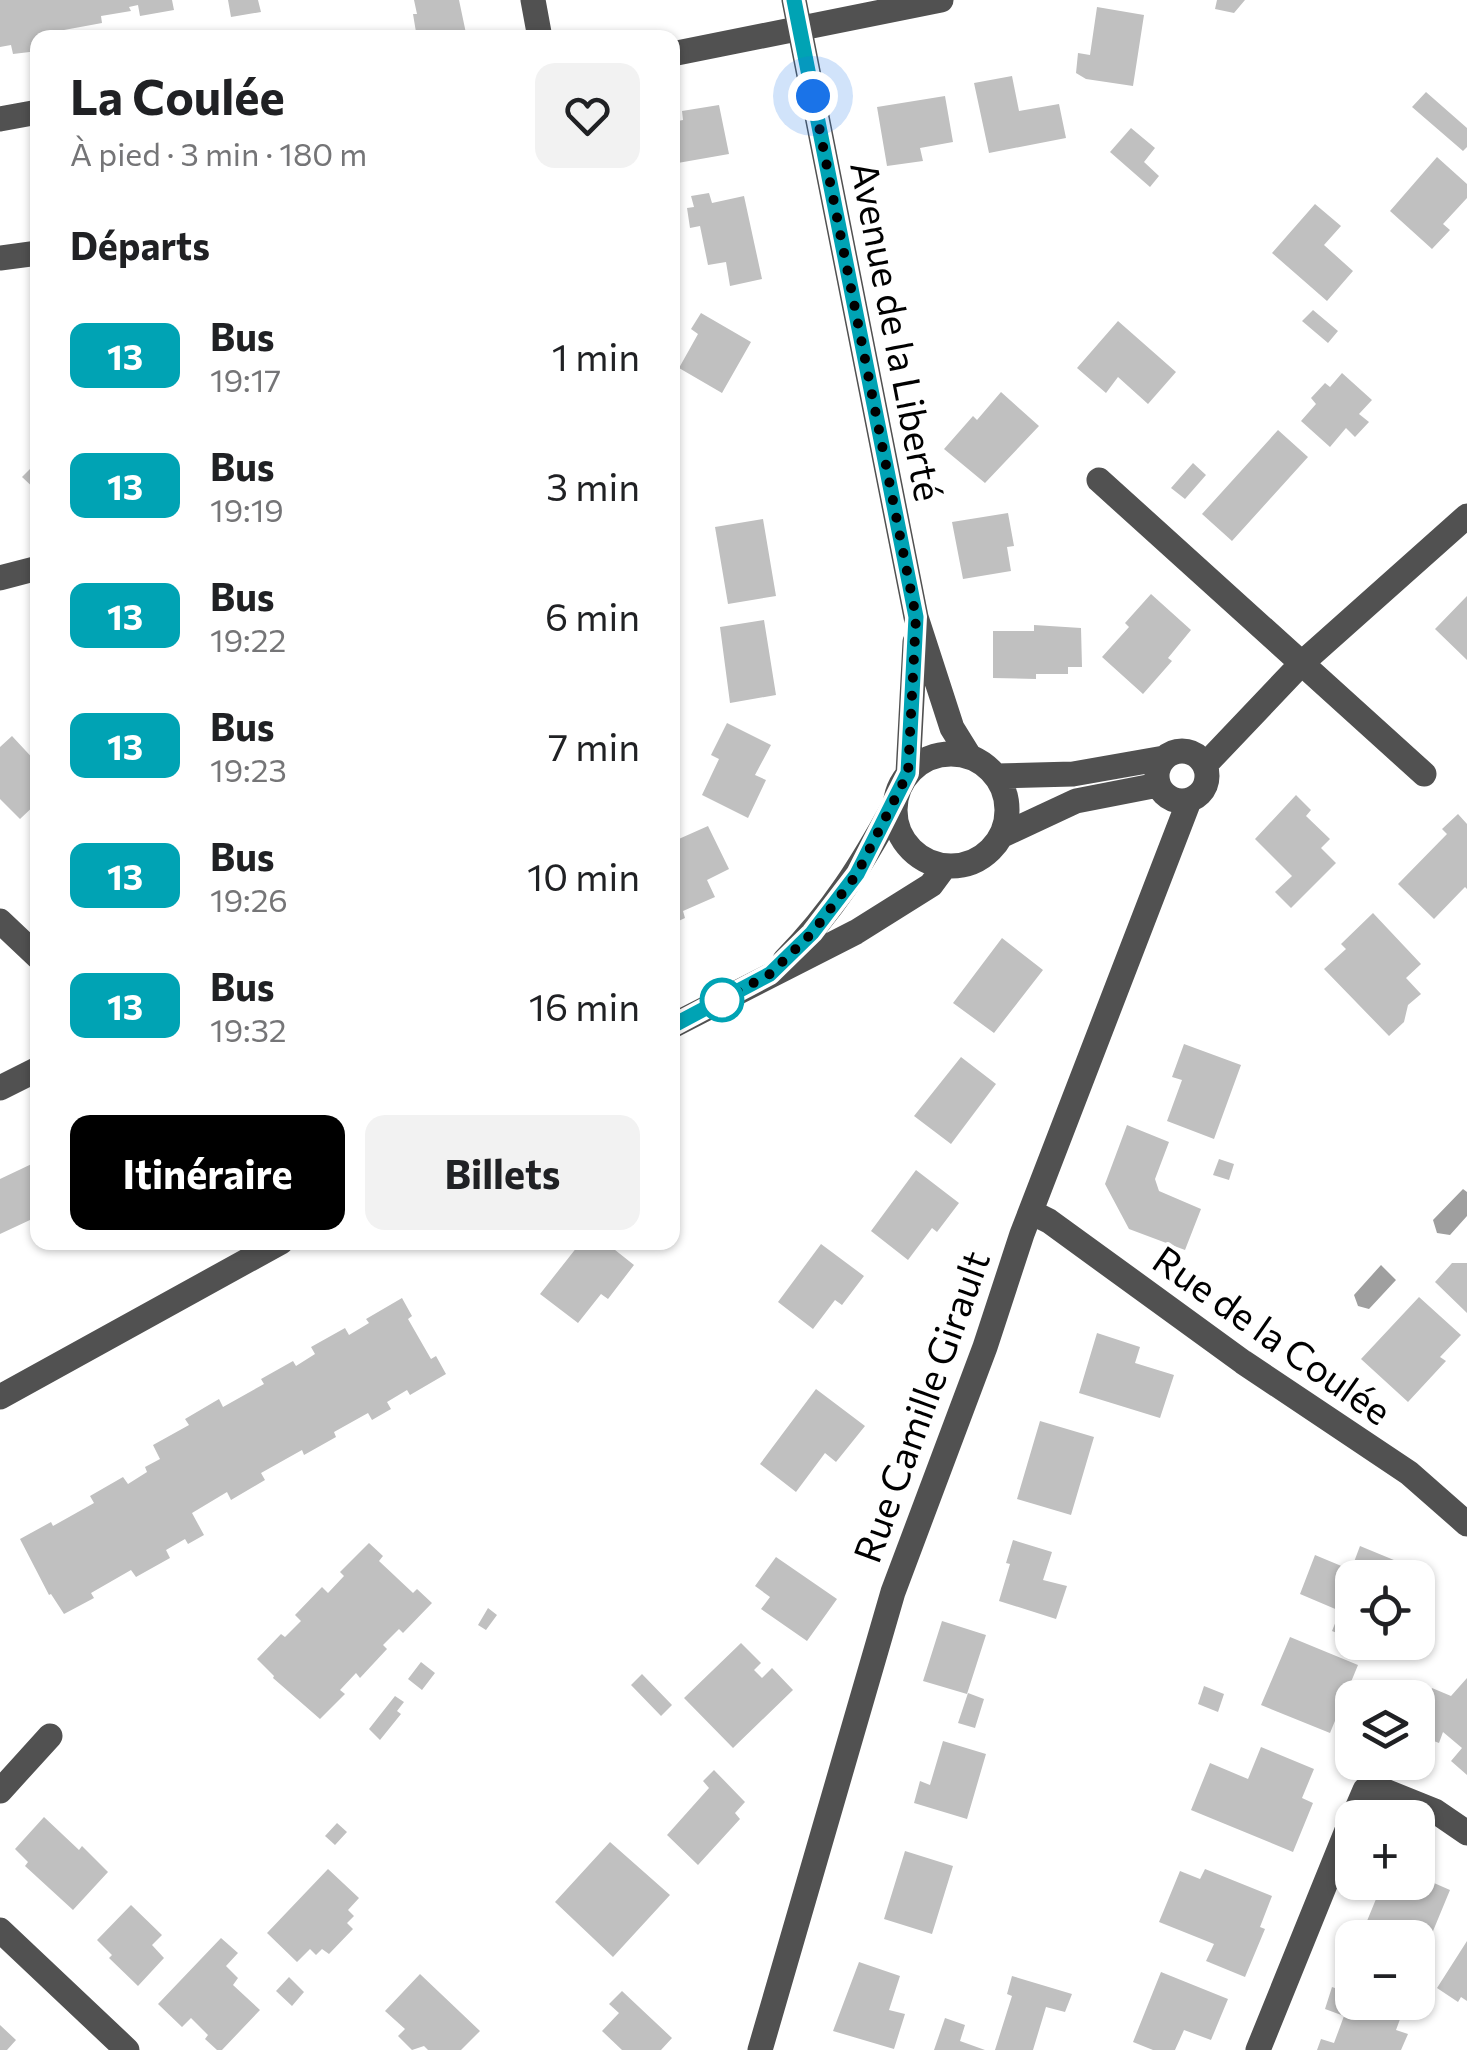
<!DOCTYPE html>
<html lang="fr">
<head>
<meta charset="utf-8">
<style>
  :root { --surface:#fff; --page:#f2f2f2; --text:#202124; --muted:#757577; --accent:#000 }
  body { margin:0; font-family:Commissioner,sans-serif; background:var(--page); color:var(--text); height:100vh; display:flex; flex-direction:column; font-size:38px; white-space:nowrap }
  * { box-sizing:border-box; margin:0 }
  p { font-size:32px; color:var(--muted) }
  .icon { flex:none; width:55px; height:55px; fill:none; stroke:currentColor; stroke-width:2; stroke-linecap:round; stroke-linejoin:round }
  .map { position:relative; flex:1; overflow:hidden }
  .details { position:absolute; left:30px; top:30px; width:650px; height:1220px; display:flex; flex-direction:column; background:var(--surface); border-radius:20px; box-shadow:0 2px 8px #0004 }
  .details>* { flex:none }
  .badge { padding:0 20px; border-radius:15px; font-size:35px; line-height:65px }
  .controls { position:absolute; left:1335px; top:1560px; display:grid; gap:20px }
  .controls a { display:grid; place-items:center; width:100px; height:100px; border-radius:20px; background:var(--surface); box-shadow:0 2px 8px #0004; font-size:50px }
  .you { position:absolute; width:50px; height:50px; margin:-25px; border:8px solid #fff; border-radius:50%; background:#1a73e8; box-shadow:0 0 0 15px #1a73e833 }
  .map>.badge { position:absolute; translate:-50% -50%; box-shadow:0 0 0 5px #fff }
  h2 { padding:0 40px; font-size:38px; line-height:90px }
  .round { display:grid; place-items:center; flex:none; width:105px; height:105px; border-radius:20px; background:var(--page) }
  .summary { display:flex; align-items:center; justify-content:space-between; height:170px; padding:0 40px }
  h1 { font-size:48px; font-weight:700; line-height:75px }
  .cta { display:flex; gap:20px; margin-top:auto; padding:20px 40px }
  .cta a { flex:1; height:115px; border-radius:20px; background:var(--accent); color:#fff; font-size:40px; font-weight:700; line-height:115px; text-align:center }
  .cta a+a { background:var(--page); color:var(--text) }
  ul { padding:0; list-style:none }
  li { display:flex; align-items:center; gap:30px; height:130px; padding:0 40px }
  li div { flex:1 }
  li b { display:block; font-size:38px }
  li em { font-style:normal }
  li .badge { min-width:110px; font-weight:700; text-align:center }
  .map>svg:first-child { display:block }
  .water { fill:#9f9f9f }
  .building { fill:#c0c0c0 }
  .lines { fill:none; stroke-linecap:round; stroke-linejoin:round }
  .minor { stroke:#515151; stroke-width:25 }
  .line-casing { stroke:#fff; stroke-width:22 }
  .line { stroke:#00a3b4; stroke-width:15 }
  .walk { stroke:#000; stroke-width:10; stroke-dasharray:0 18 }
  .stop-dot { fill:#fff; stroke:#00a3b4; stroke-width:5 }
  .labels { text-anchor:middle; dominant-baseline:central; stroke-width:8; stroke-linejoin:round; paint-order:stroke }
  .street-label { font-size:38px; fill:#000; stroke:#fff }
</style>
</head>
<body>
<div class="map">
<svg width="1467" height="2050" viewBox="0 0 1467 2050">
  <rect width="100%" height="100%" fill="#fff"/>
  <path class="water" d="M 1463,1189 L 1467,1192 L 1467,1216 L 1450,1235 L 1437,1233 L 1433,1220 Z
    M 1381,1265 L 1396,1280 L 1369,1309 L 1358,1306 L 1354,1295 Z"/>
  <path class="building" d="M 0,0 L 172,0 L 174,10 L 140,16 L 138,5 L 129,7 L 131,11 L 101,16 L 102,23 L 64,30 L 66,37 L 38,38 L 38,51 L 13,54 L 11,45 L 0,47 Z
    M 228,0 L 258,0 L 261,12 L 231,17 Z
    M 414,0 L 459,0 L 467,38 L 417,38 L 413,14 L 417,14 Z
    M 1217,0 L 1245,0 L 1234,13 L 1215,9 Z
    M 1097,7 L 1144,15 L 1133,86 L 1086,79 L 1076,73 L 1078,53 L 1090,55 Z
    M 1012,76 L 1019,111 L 1059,104 L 1066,138 L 989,153 L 974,83 Z
    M 1426,92 L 1467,128 L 1467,147 L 1463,151 L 1412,107 Z
    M 945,96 L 953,142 L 920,148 L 923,161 L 887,166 L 877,107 Z
    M 719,105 L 729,154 L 672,164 L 672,122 L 683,120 L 682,111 Z
    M 1131,128 L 1155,148 L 1144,162 L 1159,176 L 1150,187 L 1110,152 Z
    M 1437,157 L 1467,184 L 1467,198 L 1443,224 L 1450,230 L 1432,249 L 1390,211 Z
    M 709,193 L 712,203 L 744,196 L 762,279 L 730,286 L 726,262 L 708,265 L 700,226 L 690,228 L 687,208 L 694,207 L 691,196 Z
    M 1315,204 L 1341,226 L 1324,245 L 1353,271 L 1327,301 L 1272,253 Z
    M 1313,310 L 1338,331 L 1328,343 L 1302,321 Z
    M 701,313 L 751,342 L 722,393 L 679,368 L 698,334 L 691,329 Z
    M 1118,321 L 1176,372 L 1148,404 L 1118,377 L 1106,393 L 1077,368 Z
    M 1342,373 L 1372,400 L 1359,414 L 1369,422 L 1355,437 L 1346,428 L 1330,447 L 1301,421 L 1316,404 L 1311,398 L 1325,383 L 1330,387 Z
    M 1001,392 L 1039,426 L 985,483 L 944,449 L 973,416 L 977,420 Z
    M 1278,430 L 1308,457 L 1232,541 L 1202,514 Z
    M 38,461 L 38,492 L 22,477 Z
    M 1193,463 L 1206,475 L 1185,499 L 1171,488 Z
    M 1008,513 L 1014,546 L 1007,547 L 1011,571 L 963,579 L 952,522 Z
    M 763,519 L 776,596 L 728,604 L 715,527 Z
    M 1151,594 L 1191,630 L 1168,658 L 1172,661 L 1143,694 L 1102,657 L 1129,627 L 1125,623 Z
    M 1467,596 L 1467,660 L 1435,629 Z
    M 764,620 L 776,695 L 730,703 L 720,627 Z
    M 1034,625 L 1081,628 L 1082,667 L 1068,667 L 1068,674 L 1036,674 L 1036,679 L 993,678 L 993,631 L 1034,631 Z
    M 727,723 L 771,745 L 755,775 L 766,780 L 748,818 L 702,795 L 719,759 L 711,755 Z
    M 12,736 L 38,764 L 38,802 L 20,819 L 0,799 L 0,747 Z
    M 1296,795 L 1311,810 L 1306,816 L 1330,839 L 1321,848 L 1336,863 L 1291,908 L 1275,892 L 1292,876 L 1255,839 Z
    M 1458,814 L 1467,824 L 1467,889 L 1465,887 L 1434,919 L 1398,884 L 1447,834 L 1442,829 Z
    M 708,826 L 729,869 L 707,880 L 715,897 L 683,911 L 685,918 L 672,924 L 672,842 Z
    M 1373,913 L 1421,964 L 1406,978 L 1421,994 L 1408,1005 L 1404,1022 L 1389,1036 L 1324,969 L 1346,949 L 1341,944 Z
    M 1002,938 L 1043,970 L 994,1033 L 953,1003 Z
    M 1184,1044 L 1241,1065 L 1214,1139 L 1167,1121 L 1182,1080 L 1172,1077 Z
    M 961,1057 L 996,1084 L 951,1144 L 914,1116 Z
    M 1127,1125 L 1169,1142 L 1155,1179 L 1159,1191 L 1201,1209 L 1185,1250 L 1129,1229 L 1105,1184 Z
    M 1219,1159 L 1234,1164 L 1229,1180 L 1213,1175 Z
    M 38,1161 L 38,1222 L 32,1225 L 30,1220 L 0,1234 L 0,1179 Z
    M 916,1170 L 959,1203 L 937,1232 L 932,1228 L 908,1260 L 871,1231 Z
    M 581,1242 L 605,1242 L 634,1265 L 608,1299 L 601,1294 L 578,1323 L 540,1294 Z
    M 821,1244 L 864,1276 L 842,1305 L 835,1300 L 813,1329 L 778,1302 Z
    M 1452,1263 L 1467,1263 L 1467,1313 L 1435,1282 Z
    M 1419,1297 L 1461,1335 L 1440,1357 L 1446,1361 L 1408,1402 L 1361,1359 Z
    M 402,1298 L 412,1316 L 408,1319 L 431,1359 L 436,1356 L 446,1374 L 410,1395 L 407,1390 L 387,1402 L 391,1409 L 372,1420 L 368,1413 L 334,1432 L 336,1437 L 304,1455 L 302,1450 L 261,1473 L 265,1480 L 231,1500 L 227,1492 L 192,1513 L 204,1535 L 188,1544 L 185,1539 L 166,1550 L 170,1558 L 136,1577 L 131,1570 L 91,1593 L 94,1598 L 64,1614 L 51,1594 L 49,1595 L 20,1539 L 51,1522 L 53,1526 L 94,1503 L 90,1496 L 123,1477 L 128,1484 L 147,1472 L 145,1467 L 160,1459 L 153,1445 L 189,1425 L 185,1419 L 219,1399 L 223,1407 L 264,1384 L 261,1379 L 293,1361 L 296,1366 L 315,1354 L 311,1347 L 345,1328 L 349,1335 L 369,1323 L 366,1319 Z
    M 1097,1333 L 1140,1347 L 1135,1363 L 1174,1375 L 1160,1418 L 1079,1393 Z
    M 816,1389 L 865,1426 L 836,1462 L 825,1453 L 796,1492 L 760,1464 Z
    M 1040,1421 L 1094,1437 L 1071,1515 L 1017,1499 Z
    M 1013,1540 L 1052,1552 L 1043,1580 L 1067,1586 L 1056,1619 L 999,1601 L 1010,1564 L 1006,1563 Z
    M 369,1543 L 383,1556 L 379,1561 L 413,1593 L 417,1589 L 432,1603 L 403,1633 L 399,1629 L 383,1645 L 387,1649 L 360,1678 L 356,1673 L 340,1690 L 345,1694 L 320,1719 L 273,1678 L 274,1676 L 257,1659 L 281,1634 L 285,1637 L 301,1621 L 295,1615 L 322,1587 L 328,1593 L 344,1576 L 340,1572 Z
    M 1360,1546 L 1406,1565 L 1400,1578 L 1352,1578 L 1352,1639 L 1332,1631 L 1340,1611 L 1300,1594 L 1315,1555 L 1351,1570 Z
    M 776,1557 L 837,1599 L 807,1641 L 761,1609 L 770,1597 L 755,1586 Z
    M 488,1608 L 497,1615 L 486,1630 L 478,1625 Z
    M 942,1621 L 986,1635 L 967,1694 L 923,1681 Z
    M 1290,1637 L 1358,1665 L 1330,1733 L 1261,1705 Z
    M 741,1643 L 761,1663 L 754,1670 L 762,1678 L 772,1668 L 793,1690 L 733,1748 L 684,1698 Z
    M 421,1662 L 435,1673 L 422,1690 L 408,1679 Z
    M 642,1674 L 672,1705 L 661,1716 L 631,1685 Z
    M 1467,1678 L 1467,1775 L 1451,1761 L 1462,1748 L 1443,1732 L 1439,1743 L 1418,1735 L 1418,1723 L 1432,1688 L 1451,1696 Z
    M 1204,1686 L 1224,1694 L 1218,1712 L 1198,1704 Z
    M 968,1693 L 984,1699 L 975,1728 L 958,1723 Z
    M 395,1696 L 404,1702 L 397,1711 L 401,1714 L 380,1740 L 369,1729 Z
    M 943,1741 L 986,1754 L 967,1819 L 914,1803 L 920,1781 L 930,1785 Z
    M 1261,1747 L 1314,1769 L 1302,1798 L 1313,1803 L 1293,1852 L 1191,1810 L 1210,1763 L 1248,1779 Z
    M 714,1770 L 745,1802 L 735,1813 L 740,1819 L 698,1865 L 667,1835 L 709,1788 L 703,1781 Z
    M 44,1817 L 79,1850 L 82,1846 L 108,1872 L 73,1910 L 25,1866 L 28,1862 L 15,1849 Z
    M 337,1823 L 347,1832 L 335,1845 L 325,1836 Z
    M 610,1842 L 670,1895 L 613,1957 L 555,1902 Z
    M 905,1851 L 953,1866 L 932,1934 L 884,1919 Z
    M 328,1869 L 359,1898 L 348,1910 L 354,1916 L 347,1923 L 353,1929 L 329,1954 L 322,1949 L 316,1955 L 310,1949 L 297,1962 L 267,1933 Z
    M 1205,1869 L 1272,1896 L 1260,1927 L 1265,1929 L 1245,1977 L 1206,1961 L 1214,1944 L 1159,1922 L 1180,1871 L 1200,1879 Z
    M 1418,1876 L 1450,1890 L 1426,1948 L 1421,1946 L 1418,1953 L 1418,1938 L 1360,1938 L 1383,1882 L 1418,1882 Z
    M 131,1905 L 162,1935 L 152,1945 L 164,1958 L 138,1986 L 109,1958 L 112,1955 L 97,1940 Z
    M 221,1938 L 238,1953 L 226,1966 L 238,1978 L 233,1985 L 260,2010 L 222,2050 L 217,2050 L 205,2039 L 208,2035 L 191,2018 L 182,2027 L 158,2004 Z
    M 1467,1941 L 1467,2001 L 1461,1997 L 1458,2002 L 1437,1988 Z
    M 859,1962 L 900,1976 L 889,2010 L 905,2014 L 894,2049 L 833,2031 Z
    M 1161,1972 L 1228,1999 L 1211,2040 L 1184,2030 L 1175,2050 L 1153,2050 L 1133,2042 Z
    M 420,1974 L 480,2031 L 461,2050 L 428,2050 L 424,2046 L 412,2050 L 398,2036 L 405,2029 L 385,2011 Z
    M 1012,1976 L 1072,1994 L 1065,2012 L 1046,2007 L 1033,2050 L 995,2050 L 1012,1996 L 1007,1994 Z
    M 289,1977 L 304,1992 L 292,2006 L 276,1991 Z
    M 1332,1987 L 1352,1994 L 1352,2002 L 1377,2002 L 1403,2011 L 1396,2030 L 1408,2034 L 1401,2050 L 1317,2050 L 1321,2039 L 1334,2043 L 1344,2016 L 1325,2009 Z
    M 622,1991 L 672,2038 L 661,2050 L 622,2050 L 602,2031 L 619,2013 L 609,2004 Z
    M 945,2018 L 965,2025 L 960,2041 L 985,2050 L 934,2050 Z
    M 0,2025 L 16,2040 L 7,2050 L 0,2050 Z"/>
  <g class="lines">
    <path class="minor" d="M 533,0 L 540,38
      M 794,0 L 916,617 L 952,728 L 970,757
      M 672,54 L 941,0
      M 0,119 L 38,112
      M 0,258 L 38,253
      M 1099,480 L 1424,774
      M 0,578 L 38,568
      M1157 776a25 25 0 1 1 50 0a25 25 0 1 1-50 0Z
      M895 810a56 56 0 1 1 112 0a56 56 0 1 1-112 0Z
      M 1205,765 L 1302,663 L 1467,516
      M 908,773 L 915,642
      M 996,776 L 1073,774 L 1164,758
      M 1001,836 L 1076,801 L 1158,785
      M 0,921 L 38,957
      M 785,960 C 833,911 862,864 895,804
      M 672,1026 L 856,932 L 931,885 L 945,866
      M 0,1088 L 38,1069
      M 1031,1212 L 1049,1221 L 1243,1362 L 1409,1473 L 1467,1524
      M 0,1397 L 281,1242
      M 0,1791 L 50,1736
      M 1353,1818 L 1365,1790 L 1375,1787 L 1435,1811 L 1467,1833
      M 0,1930 L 127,2050
      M 760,2050 L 893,1592 L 985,1347 L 1022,1234 L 1189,801
      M 1258,2050 L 1352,1818"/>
  </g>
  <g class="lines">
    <g class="line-casing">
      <path id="line" d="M 672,1026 L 770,974 L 812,933 L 857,874 L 908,773 L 916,617 L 794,0"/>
    </g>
    <use href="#line" class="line"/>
    <path class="walk" d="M 722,1000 L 770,974 L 812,933 L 857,874 L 908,773 L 916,617 L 813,96"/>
  </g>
  <circle class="stop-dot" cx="722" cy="1000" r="20"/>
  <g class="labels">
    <g class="street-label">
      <text transform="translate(898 331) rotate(79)">Avenue de la Liberté</text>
      <text transform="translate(1273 1334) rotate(35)">Rue de la Coulée</text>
      <text transform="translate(920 1406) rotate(-70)">Rue Camille Girault</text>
    </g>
  </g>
</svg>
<div class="controls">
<a><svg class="icon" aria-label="locate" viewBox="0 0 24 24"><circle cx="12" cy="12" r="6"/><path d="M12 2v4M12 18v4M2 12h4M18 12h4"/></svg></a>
<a><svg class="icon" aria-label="layers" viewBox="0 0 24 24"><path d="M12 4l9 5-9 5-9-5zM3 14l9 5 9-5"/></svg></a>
<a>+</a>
<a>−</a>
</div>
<div class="you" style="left:813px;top:96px"></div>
<section class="details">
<div class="summary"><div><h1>La Coulée</h1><p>À pied · 3 min · 180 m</p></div><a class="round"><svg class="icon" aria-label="heart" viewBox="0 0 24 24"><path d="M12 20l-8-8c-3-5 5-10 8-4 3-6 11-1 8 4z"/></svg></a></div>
<h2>Départs</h2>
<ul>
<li><span class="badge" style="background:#00a3b4;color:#fff">13</span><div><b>Bus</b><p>19:17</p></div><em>1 min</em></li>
<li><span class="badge" style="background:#00a3b4;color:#fff">13</span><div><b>Bus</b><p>19:19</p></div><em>3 min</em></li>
<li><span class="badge" style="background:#00a3b4;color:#fff">13</span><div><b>Bus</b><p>19:22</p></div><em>6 min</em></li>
<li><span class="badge" style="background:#00a3b4;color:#fff">13</span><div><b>Bus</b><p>19:23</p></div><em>7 min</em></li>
<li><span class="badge" style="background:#00a3b4;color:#fff">13</span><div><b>Bus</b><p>19:26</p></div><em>10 min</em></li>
<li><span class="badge" style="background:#00a3b4;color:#fff">13</span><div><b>Bus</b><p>19:32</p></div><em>16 min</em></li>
</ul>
<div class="cta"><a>Itinéraire</a><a>Billets</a></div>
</section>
</div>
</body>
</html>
